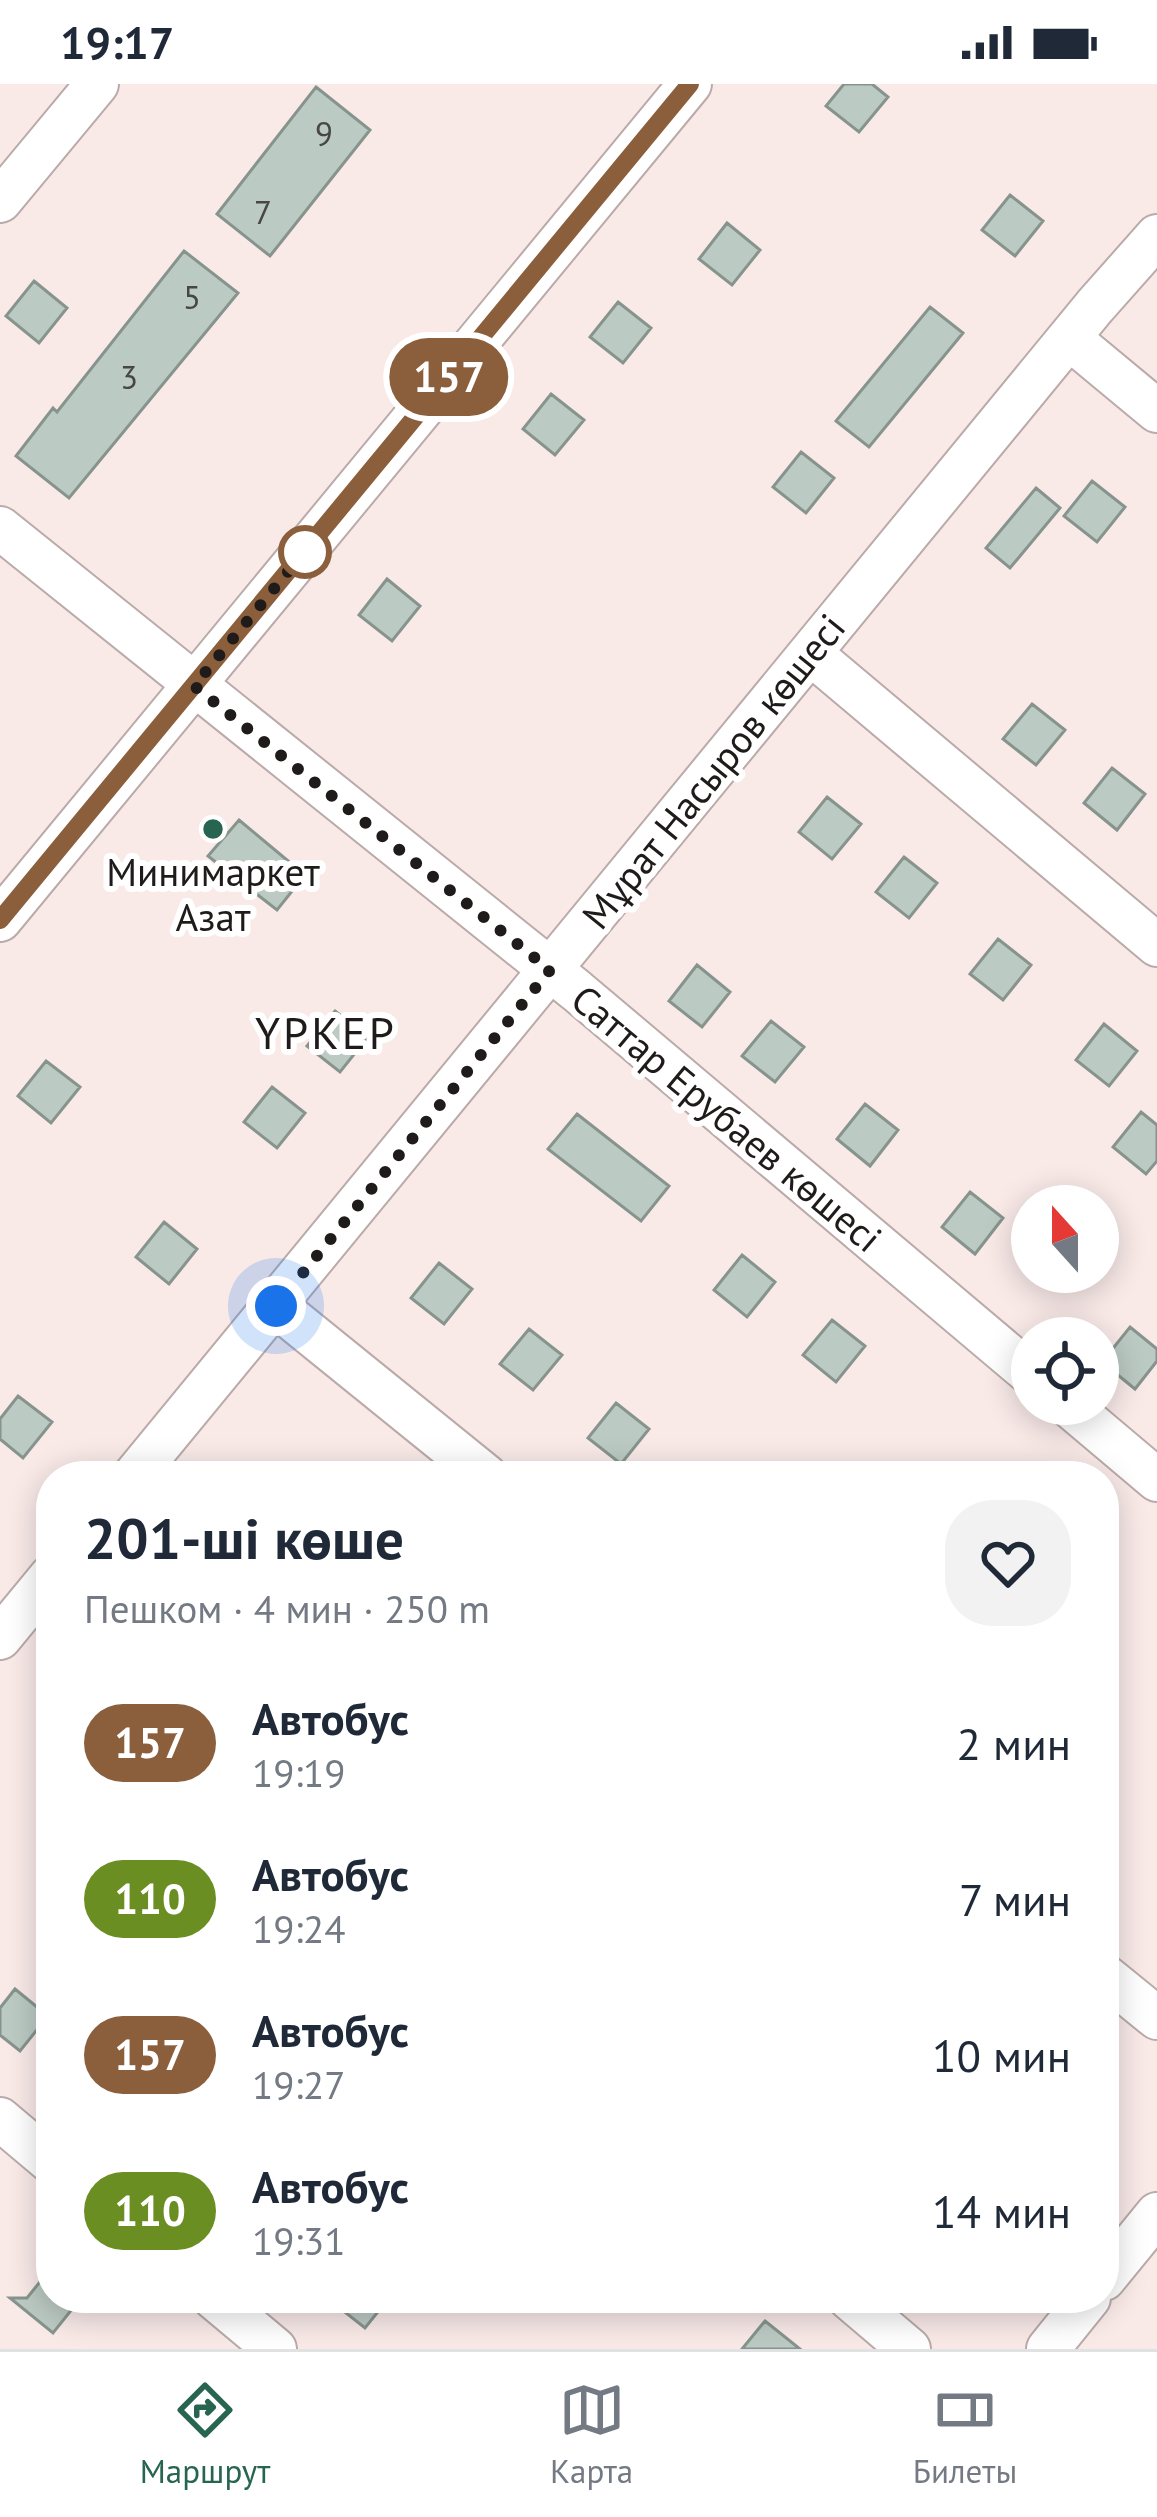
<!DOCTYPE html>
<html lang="ru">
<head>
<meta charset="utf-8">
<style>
  :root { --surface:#fff; --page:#f2f2f3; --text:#1f2937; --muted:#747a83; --line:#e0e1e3; --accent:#286550 }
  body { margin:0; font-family:"PT Sans",sans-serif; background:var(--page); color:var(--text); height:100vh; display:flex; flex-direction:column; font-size:45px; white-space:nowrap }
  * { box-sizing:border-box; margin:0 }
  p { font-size:39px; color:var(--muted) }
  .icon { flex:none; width:66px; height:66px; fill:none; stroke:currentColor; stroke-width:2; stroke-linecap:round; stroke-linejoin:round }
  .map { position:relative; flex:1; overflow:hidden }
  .side { position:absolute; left:36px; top:1377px; width:1083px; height:852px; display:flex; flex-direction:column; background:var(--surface); border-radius:48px; box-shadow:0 6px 30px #0003 }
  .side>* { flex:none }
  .badge { padding:0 24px; border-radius:39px; font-size:42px; line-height:78px }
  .needle { width:78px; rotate:339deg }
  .fabs { position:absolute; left:1011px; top:1101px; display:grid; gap:24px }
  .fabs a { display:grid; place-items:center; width:108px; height:108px; border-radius:50%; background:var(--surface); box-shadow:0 6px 30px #0003; font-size:60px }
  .you { position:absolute; width:60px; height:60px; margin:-30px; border:9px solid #fff; border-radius:50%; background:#1a73e8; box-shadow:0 0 0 18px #1a73e833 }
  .map>.badge { position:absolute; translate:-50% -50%; box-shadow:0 0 0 6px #fff }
  .round { display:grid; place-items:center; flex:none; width:126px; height:126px; border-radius:48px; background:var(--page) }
  .overview { display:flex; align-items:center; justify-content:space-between; height:204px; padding:0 48px }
  h1 { font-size:57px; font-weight:700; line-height:90px }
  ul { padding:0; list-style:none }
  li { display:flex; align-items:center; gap:36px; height:156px; padding:0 48px }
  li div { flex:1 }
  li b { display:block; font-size:45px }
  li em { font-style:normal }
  li .badge { min-width:132px; font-weight:700; text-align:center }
  .status { display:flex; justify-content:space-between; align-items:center; height:84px; padding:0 60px; background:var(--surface); direction:ltr }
  .status svg { height:33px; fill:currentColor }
  .dock { display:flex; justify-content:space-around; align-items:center; height:168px; border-top:3px solid var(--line); background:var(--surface); font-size:33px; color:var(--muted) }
  .dock a { display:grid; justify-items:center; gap:6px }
  .dock .current { color:var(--accent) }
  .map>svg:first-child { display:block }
  .building { fill:#bccac4; stroke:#87948e; stroke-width:3 }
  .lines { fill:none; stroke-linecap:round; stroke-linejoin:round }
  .minor-casing { stroke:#baabaa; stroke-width:46 }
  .minor { stroke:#fff; stroke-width:42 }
  .line-casing { stroke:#fff; stroke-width:27 }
  .line { stroke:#8b5e3c; stroke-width:18 }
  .walk { stroke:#201b1b; stroke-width:12; stroke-dasharray:0 21.6 }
  .stop-dot { fill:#fff; stroke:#8b5e3c; stroke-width:6 }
  .poi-dot { fill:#286550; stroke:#fff; stroke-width:4.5 }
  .labels { text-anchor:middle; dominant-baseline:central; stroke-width:12; stroke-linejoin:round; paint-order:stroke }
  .number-label { font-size:33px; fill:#474745 }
  .street-label { font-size:39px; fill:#201b1b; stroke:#fff }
  .poi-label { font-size:39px; fill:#201b1b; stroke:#fff }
  .quarter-label { font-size:45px; letter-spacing:3px; fill:#201b1b; stroke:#fff }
</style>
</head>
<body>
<div class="status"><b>19:17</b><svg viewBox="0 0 49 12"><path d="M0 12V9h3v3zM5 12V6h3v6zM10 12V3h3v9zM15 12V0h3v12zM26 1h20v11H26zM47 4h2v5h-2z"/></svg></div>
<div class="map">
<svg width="1157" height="2265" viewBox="0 0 1157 2265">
  <rect width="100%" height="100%" fill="#f9eae8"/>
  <path class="building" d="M 844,0 L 872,0 L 888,13 L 859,48 L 826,22 Z
    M 316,3 L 370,46 L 270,172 L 217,130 Z
    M 1010,111 L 1043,137 L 1015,172 L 982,146 Z
    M 727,139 L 760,166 L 732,201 L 699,175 Z
    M 184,167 L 238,209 L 69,414 L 16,372 L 53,324 L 57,328 Z
    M 34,197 L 67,224 L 39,259 L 6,232 Z
    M 618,218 L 651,244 L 623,279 L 590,253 Z
    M 930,223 L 963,249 L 869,363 L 836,337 Z
    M 551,310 L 584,336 L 555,371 L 523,345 Z
    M 801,368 L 834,394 L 806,429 L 773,403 Z
    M 1092,397 L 1125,423 L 1097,458 L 1064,432 Z
    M 1036,404 L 1060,424 L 1010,484 L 986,464 Z
    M 387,495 L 420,522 L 392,557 L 359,531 Z
    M 1032,620 L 1065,646 L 1036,681 L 1003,655 Z
    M 1112,684 L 1145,710 L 1117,746 L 1084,719 Z
    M 827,713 L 861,740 L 832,775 L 799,748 Z
    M 239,736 L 305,791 L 277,826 L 208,772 Z
    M 904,773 L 937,799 L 909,834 L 876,808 Z
    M 998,855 L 1031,881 L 1003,916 L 970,890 Z
    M 697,881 L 730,908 L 702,943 L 669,917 Z
    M 335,927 L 368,953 L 340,988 L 307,962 Z
    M 771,937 L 804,963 L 775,998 L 742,972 Z
    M 1104,940 L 1137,967 L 1109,1002 L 1076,976 Z
    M 46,977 L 80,1003 L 51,1039 L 18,1012 Z
    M 272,1003 L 305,1029 L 277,1064 L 244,1038 Z
    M 865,1020 L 898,1046 L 870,1082 L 837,1055 Z
    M 1141,1028 L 1157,1041 L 1157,1077 L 1146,1090 L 1113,1063 Z
    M 577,1030 L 669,1102 L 641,1137 L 548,1065 Z
    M 970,1108 L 1003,1134 L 975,1170 L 942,1143 Z
    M 164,1138 L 197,1165 L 169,1200 L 136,1173 Z
    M 742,1171 L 775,1198 L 747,1233 L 714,1206 Z
    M 439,1179 L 472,1205 L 444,1240 L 411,1214 Z
    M 832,1236 L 865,1262 L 836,1298 L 803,1271 Z
    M 1130,1243 L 1157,1265 L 1157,1277 L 1135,1305 L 1102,1278 Z
    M 529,1245 L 562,1271 L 533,1306 L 500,1280 Z
    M 18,1312 L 52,1338 L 23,1374 L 0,1355 L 0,1335 Z
    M 616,1319 L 649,1345 L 621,1380 L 588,1354 Z
    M 15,1905 L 48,1932 L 20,1967 L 0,1951 L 0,1924 Z
    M 51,2184 L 51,2214 L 81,2214 L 53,2249 L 10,2214 L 27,2214 Z
    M 327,2214 L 389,2214 L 365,2244 Z
    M 765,2237 L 800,2265 L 742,2265 Z"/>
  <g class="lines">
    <g class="minor-casing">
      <path id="minor" d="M 0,117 L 97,0
        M 1069,254 L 1157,327
        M 0,444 L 577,907 L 1032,1291
        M 810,569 L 1157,861
        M 0,836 L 690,0
        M 276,1222 L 486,1392
        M 1067,1320 L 1157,1396
        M 134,1392 L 1095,222 L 1157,152
        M 0,1554 L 51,1492
        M 1104,1891 L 1157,1934
        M 0,2035 L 51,2078
        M 1104,2195 L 1157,2130
        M 214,2214 L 275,2265
        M 849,2214 L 909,2265
        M 1048,2265 L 1089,2214"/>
    </g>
    <use href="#minor" class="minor"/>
  </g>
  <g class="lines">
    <g class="line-casing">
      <path id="line" d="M 0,836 L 690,0"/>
    </g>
    <use href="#line" class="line"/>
    <path class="walk" d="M 276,1222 L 550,886 L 194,602 L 310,461 L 305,468"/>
  </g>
  <circle class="stop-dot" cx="305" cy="468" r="24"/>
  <circle class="poi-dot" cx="213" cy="745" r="12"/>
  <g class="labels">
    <g class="number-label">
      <text x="324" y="48">9</text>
      <text x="263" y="127">7</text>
      <text x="192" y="212">5</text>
      <text x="129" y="292">3</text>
    </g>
    <g class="street-label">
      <text transform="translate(713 687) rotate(-51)">Мұрат Насыров көшесі</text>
      <text transform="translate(727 1034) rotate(40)">Саттар Ерубаев көшесі</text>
    </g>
    <g class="poi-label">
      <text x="213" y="787">Минимаркет<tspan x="213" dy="45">Азат</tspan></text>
    </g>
    <g class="quarter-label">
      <text x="326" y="948">ҮРКЕР</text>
    </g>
  </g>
</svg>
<div class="fabs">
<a><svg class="needle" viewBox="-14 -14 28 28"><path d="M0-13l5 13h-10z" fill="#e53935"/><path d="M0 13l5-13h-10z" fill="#747a83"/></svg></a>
<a><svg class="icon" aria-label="locate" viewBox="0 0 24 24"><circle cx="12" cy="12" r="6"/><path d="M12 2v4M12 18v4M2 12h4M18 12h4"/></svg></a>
</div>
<div class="you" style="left:276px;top:1222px"></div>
<b class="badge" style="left:449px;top:293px;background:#8b5e3c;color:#fff">157</b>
<section class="side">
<div class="overview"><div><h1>201-ші көше</h1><p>Пешком · 4 мин · 250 m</p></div><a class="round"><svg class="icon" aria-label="heart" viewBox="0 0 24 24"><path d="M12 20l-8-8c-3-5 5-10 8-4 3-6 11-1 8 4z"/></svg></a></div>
<ul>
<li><span class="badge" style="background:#8b5e3c;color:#fff">157</span><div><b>Автобус</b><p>19:19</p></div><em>2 мин</em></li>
<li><span class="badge" style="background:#6b8e23;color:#fff">110</span><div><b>Автобус</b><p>19:24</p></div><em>7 мин</em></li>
<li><span class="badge" style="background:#8b5e3c;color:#fff">157</span><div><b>Автобус</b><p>19:27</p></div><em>10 мин</em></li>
<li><span class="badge" style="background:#6b8e23;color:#fff">110</span><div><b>Автобус</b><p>19:31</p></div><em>14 мин</em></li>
</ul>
</section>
</div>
<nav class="dock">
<a class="current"><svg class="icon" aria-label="directions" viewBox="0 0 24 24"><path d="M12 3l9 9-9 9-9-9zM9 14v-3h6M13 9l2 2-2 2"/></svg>Маршрут</a>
<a><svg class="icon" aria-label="map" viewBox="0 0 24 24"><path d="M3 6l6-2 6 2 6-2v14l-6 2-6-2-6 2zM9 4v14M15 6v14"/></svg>Карта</a>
<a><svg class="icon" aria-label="tickets" viewBox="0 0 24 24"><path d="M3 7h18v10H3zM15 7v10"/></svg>Билеты</a>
</nav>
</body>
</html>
